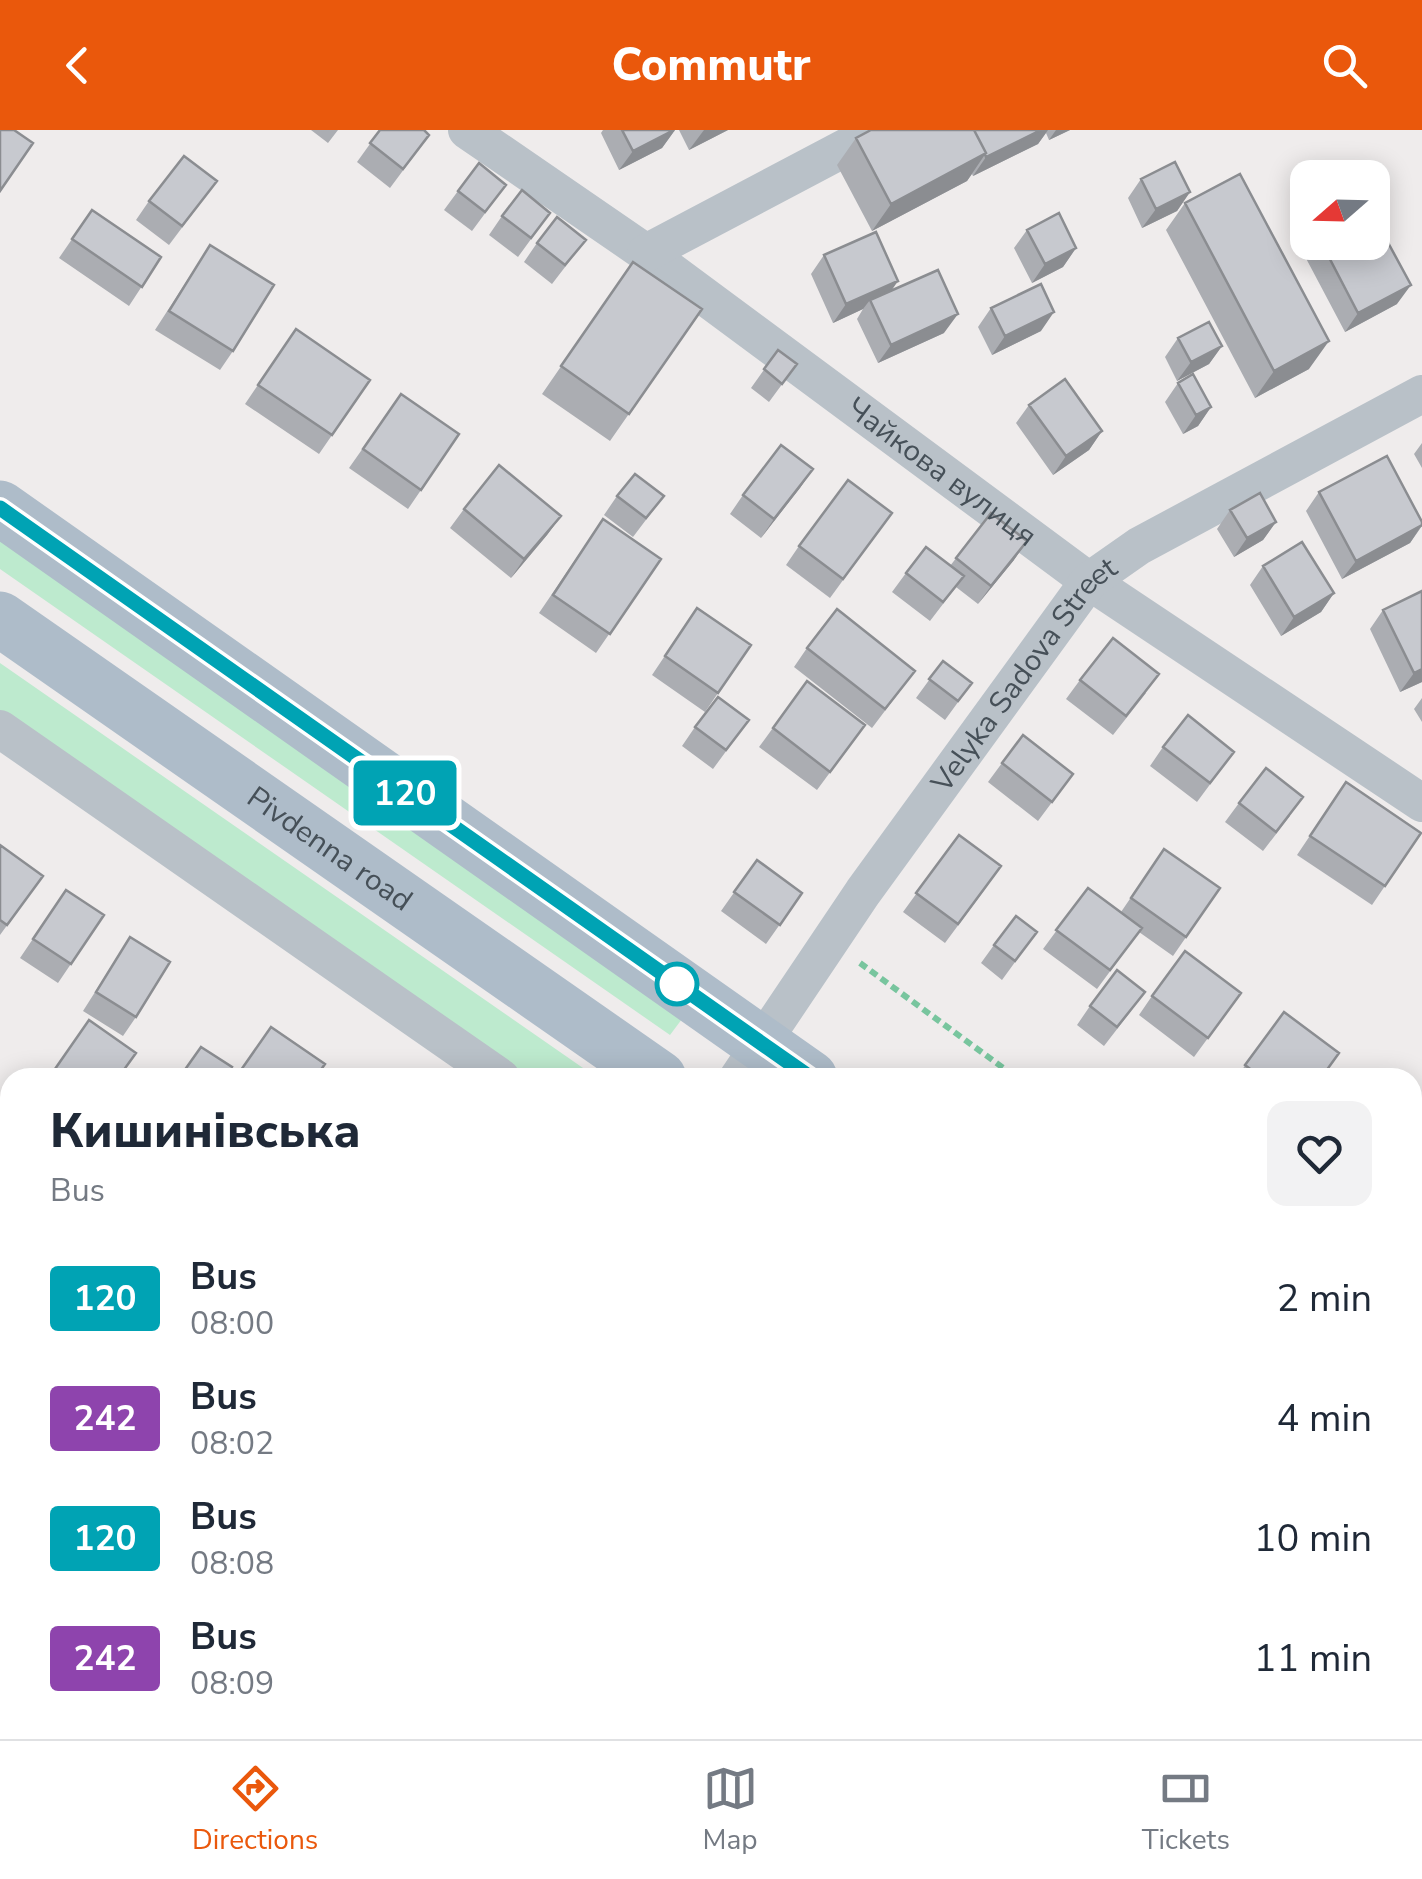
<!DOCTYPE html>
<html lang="en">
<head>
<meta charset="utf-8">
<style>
  :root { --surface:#fff; --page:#f2f2f3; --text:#1f2937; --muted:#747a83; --line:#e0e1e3; --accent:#ea580c }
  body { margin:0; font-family:"Nunito Sans",sans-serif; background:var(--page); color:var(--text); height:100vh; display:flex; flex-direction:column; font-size:38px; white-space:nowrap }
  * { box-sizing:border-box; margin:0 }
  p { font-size:32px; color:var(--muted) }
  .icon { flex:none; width:55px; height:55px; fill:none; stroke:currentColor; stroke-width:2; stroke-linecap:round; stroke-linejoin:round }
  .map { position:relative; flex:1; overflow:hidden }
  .details { position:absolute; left:0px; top:938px; width:1422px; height:672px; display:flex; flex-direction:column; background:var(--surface); border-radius:30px 30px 0 0; box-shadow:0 5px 25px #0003 }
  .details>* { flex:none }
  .badge { padding:0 20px; border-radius:8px; font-size:35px; line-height:65px }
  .needle { width:65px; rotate:250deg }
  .fabs { position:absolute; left:1290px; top:30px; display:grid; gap:20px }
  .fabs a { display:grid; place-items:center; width:100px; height:100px; border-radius:20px; background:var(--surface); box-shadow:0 5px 25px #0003; font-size:50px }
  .map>.badge { position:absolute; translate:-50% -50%; box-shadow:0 0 0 5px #fff }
  .round { display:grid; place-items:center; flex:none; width:105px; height:105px; border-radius:20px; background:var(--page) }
  .head { display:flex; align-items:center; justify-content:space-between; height:170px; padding:0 50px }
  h1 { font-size:48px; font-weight:800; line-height:75px }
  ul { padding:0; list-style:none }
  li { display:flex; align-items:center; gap:30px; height:120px; padding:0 50px }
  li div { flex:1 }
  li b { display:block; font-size:38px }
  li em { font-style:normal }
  li .badge { min-width:110px; font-weight:700; text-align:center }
  header { display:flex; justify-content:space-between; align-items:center; height:130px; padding:0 50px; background:var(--accent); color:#fff; font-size:45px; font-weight:800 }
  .dock { display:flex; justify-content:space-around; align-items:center; height:140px; border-top:2px solid var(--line); background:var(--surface); font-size:28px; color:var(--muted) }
  .dock a { display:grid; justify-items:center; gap:5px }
  .dock .active { color:var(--accent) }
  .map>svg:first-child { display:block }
  .green { fill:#bdeace }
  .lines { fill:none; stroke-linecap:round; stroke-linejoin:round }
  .path { stroke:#78c59e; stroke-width:6; stroke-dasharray:8 5; stroke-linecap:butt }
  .service { stroke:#b9c1c8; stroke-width:18 }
  .minor { stroke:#b9c1c8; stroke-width:38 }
  .primary { stroke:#aebcc9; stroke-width:55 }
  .wall { fill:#abadb2 }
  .shaded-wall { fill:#8b8d91 }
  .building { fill:#c7c9cf; stroke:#8b8d91; stroke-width:2.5 }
  .line-casing { stroke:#fff; stroke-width:22 }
  .line { stroke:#00a3b4; stroke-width:15 }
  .stop-dot { fill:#fff; stroke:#00a3b4; stroke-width:5 }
  .labels { text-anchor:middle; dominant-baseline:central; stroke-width:9; stroke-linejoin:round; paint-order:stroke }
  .street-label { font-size:30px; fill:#465058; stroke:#fff }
</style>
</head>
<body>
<header><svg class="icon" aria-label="back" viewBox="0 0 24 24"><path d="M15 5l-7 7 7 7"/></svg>Commutr<svg class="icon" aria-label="search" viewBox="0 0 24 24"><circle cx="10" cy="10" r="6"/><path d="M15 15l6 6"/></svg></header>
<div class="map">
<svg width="1422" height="1609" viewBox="0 0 1422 1609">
  <rect width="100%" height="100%" fill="#efecec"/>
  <path class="green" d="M 0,409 L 685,885 L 670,905 L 0,439 Z
    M 0,533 L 596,947 L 526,947 L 0,582 Z"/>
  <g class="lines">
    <path class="path" d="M 860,833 L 1017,948
      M 1412,1243 L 1422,1249"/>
    <path class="service" d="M 0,1440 L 10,1427
      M 0,1523 L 10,1530
      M 121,1600 L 140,1609"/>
    <g class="minor">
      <path id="s1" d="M 467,0 L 646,123 L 1089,451 L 1422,673"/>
      <path d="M 646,123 L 879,0"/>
      <path d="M 0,599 L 501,948"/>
      <path id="s2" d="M 738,948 L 863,762 L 1089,451 L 1139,416 L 1422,264"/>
      <path d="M 0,1052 L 10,1059"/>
      <path d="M 783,1600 L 795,1609"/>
      <path d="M 1400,1600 L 1412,1609"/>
      <path d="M 251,1609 L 258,1600"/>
    </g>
    <g class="primary">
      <path d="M 0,378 L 810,948"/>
      <path id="s3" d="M 0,489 L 659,948"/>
      <path d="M 1412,1365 L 1422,1372"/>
      <path d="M 1412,1462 L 1422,1469"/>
    </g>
  </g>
  <path class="wall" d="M 311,0 L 338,0 L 328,13 Z
    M 380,0 L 416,23 L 390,58 L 357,32 Z
    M 603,0 L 675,0 L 662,18 L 619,40 L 601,3 Z
    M 679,0 L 728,0 L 689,20 Z
    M 871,0 L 1070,0 L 1049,10 L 1046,3 L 1038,14 L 973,46 L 972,44 L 967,51 L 872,101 L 837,35 L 856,8 Z
    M 1141,49 L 1190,62 L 1177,81 L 1142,98 L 1128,68 Z
    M 217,51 L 169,115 L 136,90 L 149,71 Z
    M 506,55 L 472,101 L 444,80 L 458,61 Z
    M 1185,73 L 1309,239 L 1255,268 L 1166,100 Z
    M 92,80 L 161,127 L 129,176 L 59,128 Z
    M 550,83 L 518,127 L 489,105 L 502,86 Z
    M 1027,100 L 1076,118 L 1063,137 L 1032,153 L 1014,118 Z
    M 1308,106 L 1308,112 L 1372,112 L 1397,174 L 1345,202 L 1300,117 Z
    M 537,113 L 572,128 L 552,154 L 524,132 Z
    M 210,115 L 233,221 L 220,240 L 155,200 Z
    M 824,125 L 892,160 L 944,203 L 878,233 L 857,189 L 863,179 L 833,193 L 811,144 Z
    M 633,132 L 702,179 L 610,311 L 542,264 Z
    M 991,178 L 1041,201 L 992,225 L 978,197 Z
    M 296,199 L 370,250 L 319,324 L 245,274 Z
    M 1178,208 L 1222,216 L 1209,234 L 1177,251 L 1165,227 Z
    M 778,220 L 797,234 L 769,272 L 751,258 Z
    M 1178,253 L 1211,277 L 1198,296 L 1183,304 L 1165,272 Z
    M 401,264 L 421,360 L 408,379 L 349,338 Z
    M 1029,275 L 1102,301 L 1089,320 L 1053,345 L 1016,293 Z
    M 1422,313 L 1422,338 L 1414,324 Z
    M 813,339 L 761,408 L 730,384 L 743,365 Z
    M 1319,362 L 1422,392 L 1422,396 L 1410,413 L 1342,449 L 1306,381 Z
    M 617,366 L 664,366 L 633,407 L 604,385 Z
    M 464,379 L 561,386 L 547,405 L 511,448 L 450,398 Z
    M 1230,380 L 1276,392 L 1263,410 L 1234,427 L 1217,399 Z
    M 892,383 L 830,468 L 786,435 L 799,416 Z
    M 991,383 L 1014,430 L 978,474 L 956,457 L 930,491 L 892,462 L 906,443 L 950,436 Z
    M 603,389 L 661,429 L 596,523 L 539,483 Z
    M 1263,436 L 1334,463 L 1321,482 L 1281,506 L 1250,455 Z
    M 697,478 L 751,515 L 705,582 L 652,545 Z
    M 1383,480 L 1422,552 L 1400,562 L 1370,499 Z
    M 807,518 L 915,541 L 872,598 L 794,537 Z
    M 943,531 L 972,553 L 945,590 L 916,568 Z
    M 1080,550 L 1146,563 L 1113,605 L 1066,569 Z
    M 807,551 L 865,595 L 817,660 L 759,617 Z
    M 1422,568 L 1422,592 L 1414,579 Z
    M 749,590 L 713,639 L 682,616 L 695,597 Z
    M 1163,617 L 1234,622 L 1197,672 L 1150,636 Z
    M 1002,633 L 1073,644 L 1038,691 L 988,652 Z
    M 1346,652 L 1421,703 L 1372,775 L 1297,725 Z
    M 1239,673 L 1290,686 L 1263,721 L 1225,692 Z
    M 959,705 L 988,755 L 945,813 L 903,782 Z
    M 0,715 L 43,746 L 0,805 Z
    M 1164,719 L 1220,758 L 1173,826 L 1139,802 L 1097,859 L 1043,819 L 1088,758 L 1121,782 Z
    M 757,730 L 802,763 L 766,814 L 721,781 Z
    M 66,760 L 104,785 L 58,853 L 20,828 Z
    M 1037,802 L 1002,850 L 981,833 L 994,815 Z
    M 130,807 L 136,887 L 123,906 L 83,881 Z
    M 1241,863 L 1194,927 L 1139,885 L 1152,866 Z
    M 1090,876 L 1131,881 L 1104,916 L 1077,895 Z
    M 1284,882 L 1322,948 L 1236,948 Z
    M 89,890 L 118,948 L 49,948 Z
    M 271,897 L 315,948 L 236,948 Z
    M 201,917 L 225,948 L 179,948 Z
    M 0,1154 L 10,1161 L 10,1252 L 0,1245 Z
    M 0,1263 L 10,1271 L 10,1364 L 0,1357 Z
    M 635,1600 L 701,1600 L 694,1609 L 640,1609 L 632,1604 Z"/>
  <path class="shaded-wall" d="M 675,0 L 662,18 L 619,40 L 633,21 Z
    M 704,0 L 728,0 L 689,20 Z
    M 1041,0 L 1048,0 L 1038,14 L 973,46 L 986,27 Z
    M 1056,0 L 1070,0 L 1049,10 Z
    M 986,23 L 967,51 L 872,101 L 891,74 Z
    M 1190,62 L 1177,81 L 1142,98 L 1156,79 Z
    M 1076,118 L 1063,137 L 1032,153 L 1045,134 Z
    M 898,151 L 885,170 L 870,170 L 863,179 L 833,193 L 846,174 Z
    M 1411,155 L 1397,174 L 1345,202 L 1358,183 Z
    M 1054,182 L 1041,201 L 992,225 L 1005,206 Z
    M 958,184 L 944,203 L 878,233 L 891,215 Z
    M 1329,211 L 1309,239 L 1255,268 L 1274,241 Z
    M 1222,216 L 1209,234 L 1177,251 L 1191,232 Z
    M 1211,277 L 1198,296 L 1183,304 L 1196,285 Z
    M 1102,301 L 1089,320 L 1053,345 L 1066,326 Z
    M 813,339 L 800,358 L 761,408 L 774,389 Z
    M 561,386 L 547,405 L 511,448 L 524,429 Z
    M 1276,392 L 1263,410 L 1234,427 L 1247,408 Z
    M 1422,395 L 1410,413 L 1342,449 L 1356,431 Z
    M 1027,411 L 1014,430 L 978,474 L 991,456 Z
    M 1334,463 L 1321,482 L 1281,506 L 1294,487 Z
    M 1422,539 L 1422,552 L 1400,562 L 1414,543 Z"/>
  <path class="building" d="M 0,0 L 14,0 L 33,13 L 0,61 Z
    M 380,0 L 424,0 L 429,5 L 403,39 L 370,13 Z
    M 622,0 L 674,0 L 633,21 Z
    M 871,0 L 974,0 L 986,23 L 891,74 L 856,8 Z
    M 974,0 L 1041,0 L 986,27 L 985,24 L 986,23 Z
    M 184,26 L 217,51 L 182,96 L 149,71 Z
    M 1175,32 L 1190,62 L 1156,79 L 1141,49 Z
    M 479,33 L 506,55 L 485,82 L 458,61 Z
    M 1240,44 L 1329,211 L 1274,241 L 1185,73 Z
    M 522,60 L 550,83 L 531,108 L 502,86 Z
    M 92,80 L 161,127 L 142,157 L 72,109 Z
    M 1059,83 L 1076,118 L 1045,134 L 1027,100 Z
    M 1372,83 L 1411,155 L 1358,183 L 1321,112 L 1372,112 Z
    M 557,87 L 586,110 L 565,135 L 537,113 Z
    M 876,102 L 898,151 L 846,174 L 824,125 Z
    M 210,115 L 274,155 L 233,221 L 169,181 Z
    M 633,132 L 702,179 L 629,284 L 561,236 Z
    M 938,140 L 958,184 L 891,215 L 870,170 Z
    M 1041,154 L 1054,182 L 1005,206 L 991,178 Z
    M 1209,192 L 1222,216 L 1191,232 L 1178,208 Z
    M 296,199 L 370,250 L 332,305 L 258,255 Z
    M 778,220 L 797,234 L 782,254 L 764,239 Z
    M 1193,244 L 1211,277 L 1196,285 L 1178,253 Z
    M 1065,249 L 1102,301 L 1066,326 L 1029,275 Z
    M 401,264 L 459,304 L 421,360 L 363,319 Z
    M 781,315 L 813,339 L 774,389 L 743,365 Z
    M 1387,326 L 1422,392 L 1422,395 L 1356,431 L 1319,362 Z
    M 499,335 L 561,386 L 524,429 L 464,379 Z
    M 635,344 L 664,366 L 646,388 L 617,366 Z
    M 848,350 L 892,383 L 843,449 L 799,416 Z
    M 1260,363 L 1276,392 L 1247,408 L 1230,380 Z
    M 991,383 L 1027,411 L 991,456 L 956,428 Z
    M 603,389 L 661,429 L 610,504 L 553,465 Z
    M 1302,412 L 1334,463 L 1294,487 L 1263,436 Z
    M 926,417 L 964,446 L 943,472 L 906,443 Z
    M 1422,461 L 1422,539 L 1414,543 L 1383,480 Z
    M 697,478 L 751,515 L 718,563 L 665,526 Z
    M 837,479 L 915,541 L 885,579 L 807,518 Z
    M 1113,508 L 1159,544 L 1126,586 L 1080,550 Z
    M 943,531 L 972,553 L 958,571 L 929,549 Z
    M 807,551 L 865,595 L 830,642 L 773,598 Z
    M 718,567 L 749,590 L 726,620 L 695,597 Z
    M 1188,585 L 1234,622 L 1210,653 L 1163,617 Z
    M 1023,605 L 1073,644 L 1052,672 L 1002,633 Z
    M 1266,638 L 1303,667 L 1276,702 L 1239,673 Z
    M 1346,652 L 1421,703 L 1385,756 L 1310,706 Z
    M 959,705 L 1001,736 L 958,794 L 916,763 Z
    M 0,715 L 43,746 L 7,795 L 0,790 Z
    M 1164,719 L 1220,758 L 1186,807 L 1131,768 Z
    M 757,730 L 802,763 L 780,795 L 734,762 Z
    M 1088,758 L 1142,798 L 1110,840 L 1056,800 Z
    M 66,760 L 104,785 L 71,834 L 33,809 Z
    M 1016,786 L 1037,802 L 1015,831 L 994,815 Z
    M 130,807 L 170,832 L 136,887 L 96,862 Z
    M 1185,821 L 1241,863 L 1208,908 L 1152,866 Z
    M 1117,840 L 1145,862 L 1117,897 L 1090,876 Z
    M 1284,882 L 1339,923 L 1321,948 L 1262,948 L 1245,935 Z
    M 89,890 L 136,923 L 118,948 L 68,948 L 55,939 Z
    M 271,897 L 325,934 L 315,948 L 252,948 L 241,940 Z
    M 201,917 L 232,937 L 225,948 L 193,948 L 184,941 Z
    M 1412,988 L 1422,995 L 1422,1030 L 1412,1042 Z
    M 0,1154 L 10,1161 L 10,1237 L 0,1230 Z
    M 0,1263 L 10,1271 L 10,1350 L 0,1343 Z
    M 0,1375 L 10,1382 L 0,1397 Z
    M 0,1525 L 2,1526 L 1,1564 L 0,1564 Z
    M 351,1600 L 422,1600 L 432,1607 L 430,1609 L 345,1609 Z
    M 458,1600 L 493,1600 L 487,1609 L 452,1609 Z
    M 667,1600 L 701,1600 L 694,1609 L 680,1609 Z
    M 953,1600 L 1021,1600 L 1014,1609 L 947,1609 Z
    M 1201,1600 L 1250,1600 L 1244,1609 L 1195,1609 Z"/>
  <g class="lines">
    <g class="line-casing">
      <path id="line" d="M 0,378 L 811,948"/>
    </g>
    <use href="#line" class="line"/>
  </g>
  <circle class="stop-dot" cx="677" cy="854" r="20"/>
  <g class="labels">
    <g class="street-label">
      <text stroke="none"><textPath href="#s1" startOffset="585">Чайкова вулиця</textPath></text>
      <text stroke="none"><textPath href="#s2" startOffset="495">Velyka Sadova Street</textPath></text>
      <text stroke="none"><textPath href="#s3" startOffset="402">Pivdenna road</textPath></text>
    </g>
  </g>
</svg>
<div class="fabs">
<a><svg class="needle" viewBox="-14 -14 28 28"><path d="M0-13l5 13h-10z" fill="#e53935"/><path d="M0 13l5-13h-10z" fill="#747a83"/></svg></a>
</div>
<b class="badge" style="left:405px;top:663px;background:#00a3b4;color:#fff">120</b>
<section class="details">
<div class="head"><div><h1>Кишинівська</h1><p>Bus</p></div><a class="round"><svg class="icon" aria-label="heart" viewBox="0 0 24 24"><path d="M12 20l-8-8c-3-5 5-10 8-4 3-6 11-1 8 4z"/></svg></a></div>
<ul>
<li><span class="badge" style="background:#00a3b4;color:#fff">120</span><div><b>Bus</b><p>08:00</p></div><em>2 min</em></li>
<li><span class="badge" style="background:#8e44ad;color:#fff">242</span><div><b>Bus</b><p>08:02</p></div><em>4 min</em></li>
<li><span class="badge" style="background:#00a3b4;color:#fff">120</span><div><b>Bus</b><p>08:08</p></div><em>10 min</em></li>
<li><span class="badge" style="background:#8e44ad;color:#fff">242</span><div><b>Bus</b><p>08:09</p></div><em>11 min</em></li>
</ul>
</section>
</div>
<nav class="dock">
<a class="active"><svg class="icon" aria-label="directions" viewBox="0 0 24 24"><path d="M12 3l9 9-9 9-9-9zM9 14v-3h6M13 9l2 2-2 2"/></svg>Directions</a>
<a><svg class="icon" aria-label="map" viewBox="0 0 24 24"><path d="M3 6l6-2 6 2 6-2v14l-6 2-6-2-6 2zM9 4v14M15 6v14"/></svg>Map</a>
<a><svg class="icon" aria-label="tickets" viewBox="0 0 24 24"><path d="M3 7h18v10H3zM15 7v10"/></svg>Tickets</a>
</nav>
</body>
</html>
